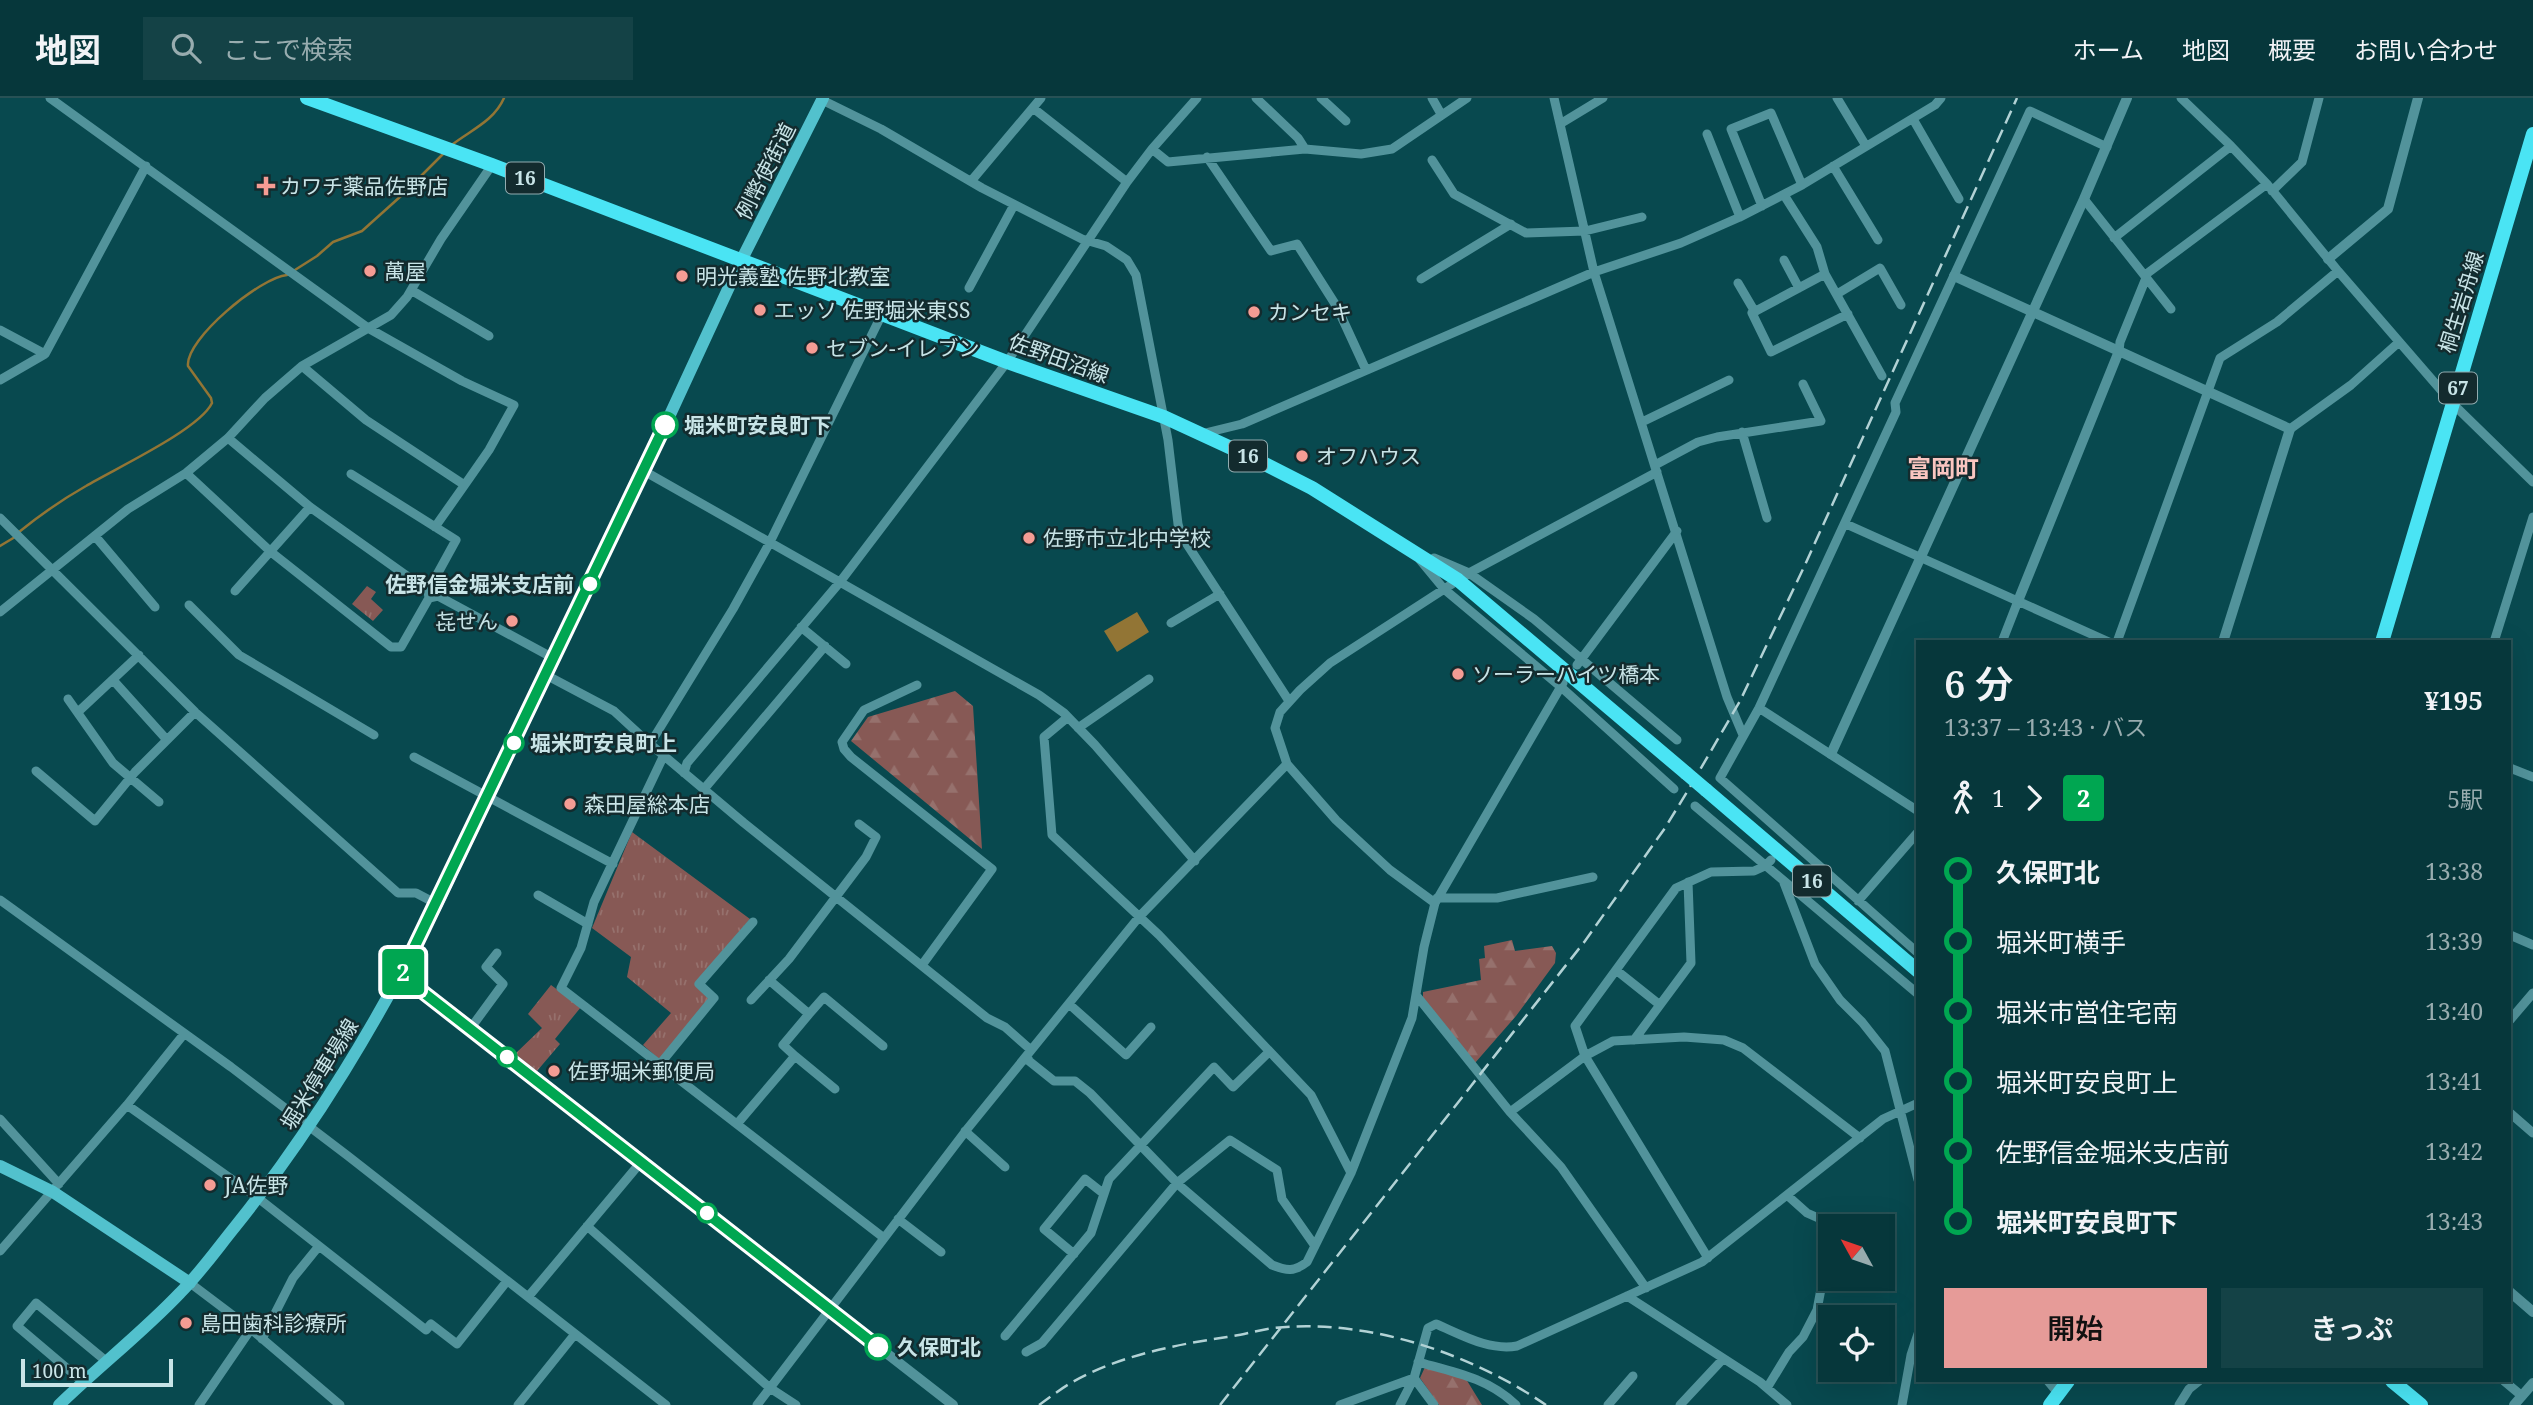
<!DOCTYPE html>
<html lang="ja">
<head>
<meta charset="utf-8">
<style>
  :root { --surface:#06373b; --page:#144246; --text:#f1f3f6; --muted:#98acaf; --line:#275155; --accent:#e69b98 }
  body { margin:0; font-family:"Noto Serif","Noto Sans JP",serif; background:var(--page); color:var(--text); height:100vh; display:flex; flex-direction:column; font-size:26px; white-space:nowrap }
  * { box-sizing:border-box; margin:0 }
  p { font-size:23px; color:var(--muted) }
  .icon { flex:none; width:38px; height:38px; fill:none; stroke:currentColor; stroke-width:2; stroke-linecap:round; stroke-linejoin:round }
  .map { position:relative; flex:1; overflow:hidden }
  .panel { position:absolute; left:1916px; top:542px; width:595px; height:742px; display:flex; flex-direction:column; background:var(--surface); border-radius:0px; box-shadow:0 7px 28px #0002,0 0 0 2px var(--line) }
  .panel>* { flex:none }
  .badge { padding:0 14px; border-radius:5px; font-size:24px; line-height:46px }
  .needle { width:46px; rotate:310deg }
  .buttons { position:absolute; left:1818px; top:1116px; display:grid; gap:14px }
  .buttons a { display:grid; place-items:center; width:77px; height:77px; border-radius:0px; background:var(--surface); box-shadow:0 7px 28px #0002,0 0 0 2px var(--line); font-size:35px }
  .scale { position:absolute; left:21px; bottom:18px; width:152px; box-sizing:border-box; padding-left:7px; border:4px solid #c8e4e7; border-top:0; font-size:19px; line-height:24px; white-space:nowrap; color:#c8e4e7; -webkit-text-stroke:5px #132b2e; paint-order:stroke }
  .map>.badge { position:absolute; translate:-50% -50%; box-shadow:0 0 0 4px #fff }
  .legs { display:flex; align-items:center; gap:10px; height:77px; padding:0 28px; font-size:23px }
  .legs p { margin-inline-start:auto }
  .overview { display:flex; align-items:center; justify-content:space-between; height:119px; padding:0 28px }
  h1 { font-size:38px; font-weight:600; line-height:52px }
  .action { display:flex; gap:14px; margin-top:auto; padding:14px 28px }
  .action a { flex:1; height:80px; border-radius:0px; background:var(--accent); color:#111; font-size:28px; font-weight:600; line-height:80px; text-align:center }
  .action a+a { background:var(--page); color:var(--text) }
  ul { padding:0 28px; list-style:none }
  li { display:flex; align-items:center; gap:24px; height:70px; font-size:26px }
  li i { display:grid; place-items:center; width:10px; height:100%; margin:0 9px; background:currentColor }
  li i::after { content:''; width:18px; height:18px; margin:-9px; border:5px solid; border-radius:50%; background:var(--surface) }
  li p { margin-inline-start:auto }
  li:first-child i { background:linear-gradient(#0000 50%,currentColor 0) }
  li:last-child i { background:linear-gradient(currentColor 50%,#0000 0) }
  header { display:flex; align-items:center; gap:42px; box-sizing:border-box; height:98px; padding:0 35px; background:var(--surface); border-bottom:2px solid var(--line) }
  header strong { font-size:33px }
  nav { display:flex; gap:38px; margin-inline-start:auto; font-size:24px }
  .search { width:490px; height:63px; background:var(--page); display:flex; align-items:center; gap:18px; box-sizing:border-box; padding:0 24px; border-radius:0px; color:var(--muted); font-size:26px }
  .map>svg:first-child { display:block }
  .grass { fill:url(#grass-tufts) }
  .forest { fill:url(#forest-firs) }
  .water { fill:#927535 }
  .lines { fill:none; stroke-linecap:round; stroke-linejoin:round }
  .stream { stroke:#927535; stroke-width:2.5 }
  .minor { stroke:#52939b; stroke-width:9 }
  .tertiary { stroke:#52939b; stroke-width:10 }
  .secondary { stroke:#52c1cd; stroke-width:12 }
  .primary { stroke:#4ae4f4; stroke-width:14 }
  .rail { stroke:#b2d2d5; stroke-width:2.5; stroke-dasharray:14 7; stroke-linecap:butt }
  .primary-bridge { stroke:#4ae4f4; stroke-width:14 }
  .line-1-casing { stroke:#fff; stroke-width:16 }
  .line-1 { stroke:#00a651; stroke-width:10 }
  .poi-dot { fill:#f59c94; stroke:#132b2e; stroke-width:2.5 }
  .stop-1-dot { fill:#fff; stroke:#00a651; stroke-width:3.5 }
  .labels { text-anchor:middle; dominant-baseline:central; stroke-width:5; stroke-linejoin:round; paint-order:stroke }
  .shield { fill:#132b2e; stroke:#92acb0; stroke-width:2 }
  .shield-label { font-size:19px; font-weight:bold; fill:#c8e4e7 }
  .street-label { font-size:21px; fill:#c8e4e7; stroke:#132b2e }
  .poi-label { font-size:21px; fill:#c8e4e7; stroke:#132b2e; text-anchor:start }
  .stop-label { font-size:21px; font-weight:bold; fill:#c8e4e7; stroke:#132b2e; text-anchor:start }
  .quarter-label { font-size:24px; font-weight:bold; fill:#fac6c1; stroke:#132b2e }
</style>
</head>
<body>
<header>
<strong>地図</strong>
<div class="search"><svg class="icon" aria-label="search" viewBox="0 0 24 24"><circle cx="10" cy="10" r="6"/><path d="M15 15l6 6"/></svg>ここで検索</div>
<nav><a>ホーム</a><a>地図</a><a>概要</a><a>お問い合わせ</a></nav>
</header>
<div class="map">
<svg width="2533" height="1307" viewBox="0 0 2533 1307">
  <defs>
    <pattern id="grass-tufts" width="24" height="20" patternUnits="userSpaceOnUse" patternTransform="scale(1.75)"><rect width="24" height="20" fill="#875955"/><path d="M3 7l-1-3M5 7V3M7 7l1-3M15 17l-1-3M17 17v-4M19 17l1-3" fill="none" stroke="#96716d"/></pattern>
    <pattern id="forest-firs" width="22" height="20" patternUnits="userSpaceOnUse" patternTransform="scale(1.75)"><rect width="22" height="20" fill="#875955"/><path d="M5 1l3.5 6h-7zM16 11l3.5 6h-7z" fill="#96716d"/></pattern>
  </defs>
  <rect width="100%" height="100%" fill="#08494f"/>
  <path class="grass" d="M 367,488 L 376,494 L 371,501 L 383,512 L 373,523 L 352,506 Z
    M 632,734 L 750,821 L 695,887 L 709,900 L 660,962 L 643,947 L 671,915 L 627,879 L 631,859 L 592,830 Z
    M 551,887 L 581,909 L 555,941 L 560,946 L 537,973 L 515,956 L 542,930 L 528,916 Z"/>
  <path class="forest" d="M 955,593 L 973,608 L 982,751 L 851,643 L 868,619 Z
    M 1512,842 L 1515,853 L 1552,848 L 1556,855 L 1555,865 L 1516,918 L 1475,965 L 1423,901 L 1423,894 L 1481,882 L 1479,861 L 1485,860 L 1484,848 Z
    M 1425,1269 L 1466,1281 L 1482,1307 L 1439,1307 L 1420,1280 Z"/>
  <path class="water" d="M 1137,514 L 1149,534 L 1117,554 L 1104,533 Z"/>
  <g class="lines">
    <path class="stream" d="M 453,46 C 471,32 494,23 504,0
      M 19,434 C 40,417 63,401 86,388 C 114,371 199,332 212,305 L 211,300 L 188,268 C 185,241 261,179 287,177 L 317,158 L 333,144 L 362,133 L 401,98 L 443,56
      M 0,448 L 15,439"/>
    <path class="minor" d="M 50,0 L 368,230 L 462,283 L 514,307 L 489,352 L 466,385 L 463,386 L 366,322 L 302,268
      M 1256,0 L 1298,40 L 1305,51
      M 1321,0 L 1346,23
      M 1432,0 L 1441,16
      M 1554,0 L 1594,174 L 1727,599 L 1743,637
      M 1837,0 L 1866,48
      M 2181,0 L 2231,48 L 2267,86 L 2338,173 L 2453,306 L 2533,384
      M 822,2 L 881,31 L 982,90 L 1082,141 L 1106,148 L 1127,162 L 1136,177 L 1168,342 L 1178,426 L 1181,437 L 1289,603
      M 1033,10 L 1127,84
      M 1913,21 L 1959,101
      M 1560,26 L 1603,0
      M 1707,36 L 1740,119
      M 1152,51 L 1168,64 L 1305,51 L 1361,56 L 1392,51 L 1467,0
      M 1207,59 L 1271,153 L 1297,146 L 1337,209 L 1366,272
      M 1432,62 L 1454,96 L 1526,135 L 1585,133 L 1642,119
      M 1833,68 L 1878,142
      M 972,82 L 1041,0
      M 2272,93 L 2302,64 L 2319,0
      M 1784,97 L 1817,149 L 1825,176 L 1882,278
      M 2084,101 L 2171,211
      M 1762,108 L 1731,31 L 1771,15 L 1802,87
      M 2114,140 L 2231,48
      M 1784,162 L 1799,190
      M 1825,176 L 1752,215 L 1771,254 L 1848,216
      M 2145,177 L 2267,86
      M 1421,181 L 1511,126
      M 1738,185 L 1755,214
      M 969,190 L 1014,107
      M 411,192 L 489,238
      M 1837,196 L 1880,170 L 1901,207
      M 0,232 L 45,256 L 146,68
      M 2119,253 L 2120,244 L 2146,180
      M 0,282 L 45,256
      M 1642,324 L 1729,282
      M 2290,331 L 2351,287 L 2398,245
      M 1742,334 L 1767,420
      M 1201,336 L 1242,326 L 1594,174 L 1681,145 L 1740,119 L 1802,87 L 1935,7 L 1941,0
      M 228,340 L 310,409 L 428,493 L 429,500
      M 1655,367 L 1698,344 L 1717,339 L 1821,323 L 1803,286
      M 644,373 L 1039,597 L 1064,615 L 1095,647 L 1195,763
      M 186,375 L 271,454 L 391,549 L 401,549 L 429,500 L 438,498 L 555,561
      M 351,376 L 456,442 L 428,493
      M 0,420 L 195,614 L 398,795 L 416,795 L 437,806
      M 1846,426 L 2109,544
      M 435,429 L 466,385
      M 95,438 L 155,509
      M 1434,460 L 1469,475 L 1534,521 L 1677,642
      M 1420,462 L 1444,491 L 1561,589 L 1674,691
      M 235,493 L 310,409
      M 189,507 L 239,557 L 374,637
      M 0,514 L 128,411 L 186,375 L 228,340 L 265,300 L 302,268 L 391,217 L 407,199 L 441,141 L 492,67
      M 1171,525 L 1220,496
      M 801,529 L 846,566
      M 2002,544 L 2018,503
      M 2117,544 L 2220,260 L 2277,224 L 2338,173
      M 2494,544 L 2533,419
      M 1577,567 L 1677,433
      M 546,577 L 614,613 L 650,646 L 744,725 L 987,920 L 1005,929 L 1031,952
      M 113,582 L 167,642
      M 917,587 L 864,612 L 842,644 L 844,651 L 851,659 L 992,771 L 922,867
      M 68,601 L 113,665 L 159,704
      M 1759,610 L 1918,713
      M 78,614 L 139,557
      M 1068,619 L 1044,639 L 1052,737 L 1159,837 L 1311,997 L 1351,1075
      M 1078,630 L 1149,581
      M 650,646 L 733,511 L 769,446 L 882,216
      M 664,657 L 594,804 L 581,850 L 561,890 L 884,1140
      M 414,659 L 613,766
      M 1287,666 L 1336,722 L 1390,772 L 1435,805
      M 2510,670 L 2533,679
      M 36,673 L 95,723 L 135,674 L 195,614
      M 684,675 L 687,665 L 840,484 L 1007,264 L 1127,84 L 1152,51 L 1197,0
      M 704,691 L 825,548
      M 1695,708 L 1918,896
      M 1784,785 L 1815,866 L 1840,902 L 1862,924 L 1885,953 L 1918,1082
      M 538,797 L 588,826
      M 1437,800 L 1497,800 L 1593,779
      M 0,802 L 231,969 L 348,1058 L 666,1307
      M 1858,803 L 1918,734
      M 2510,837 L 2533,847
      M 1918,855 L 1720,680 L 1759,610 L 1896,314 L 1895,305 L 2030,13 L 2107,49
      M 1616,872 L 1660,907
      M 1416,897 L 1510,1014 L 1561,1069 L 1646,1190
      M 751,902 L 789,861 L 866,759 L 876,739 L 859,726
      M 1069,906 L 1126,957 L 1151,929
      M 809,916 L 824,899 L 883,948
      M 2510,922 L 2533,895
      M 470,931 L 503,886 L 486,869 L 497,855
      M 1634,942 L 1691,865 L 1688,784
      M 795,958 L 835,991
      M 1027,958 L 1029,963 L 1054,983 L 1075,983 L 1090,995 L 1180,1088 L 1272,1167 C 1287,1173 1294,1174 1307,1164 L 1351,1075 L 1412,920 L 1424,849 L 1435,805 L 1563,585
      M 660,966 L 714,900 L 699,886 L 753,824
      M 127,1007 L 258,1100 L 426,1232 L 431,1226 L 457,1246 L 507,1183
      M 1510,1014 L 1585,958 L 1613,943 L 1684,939 L 1724,942 L 1743,950 L 1860,1040
      M 2510,1015 L 2533,1035
      M 0,1021 L 59,1086
      M 737,1026 L 795,958 L 783,947 L 809,916 L 769,882
      M 965,1033 L 1005,1069
      M 1788,1098 L 1807,1115 L 1834,1127 L 1833,1129
      M 898,1121 L 941,1154
      M 587,1128 L 770,1290 L 796,1307
      M 0,1153 L 127,1007 L 184,936
      M 1074,1156 L 1044,1131 L 1085,1081 L 1104,1096
      M 1708,1160 L 1585,958 L 1575,928 L 1676,790 L 1711,774 L 1754,773 L 1765,768 L 1771,762
      M 190,1185 L 251,1231 L 340,1307
      M 1627,1198 L 1760,1284 L 1787,1307
      M 528,1199 L 641,1064
      M 1005,1238 L 1091,1135 L 1109,1081 L 1214,969 L 1233,989 L 1269,954
      M 262,1241 L 293,1180 L 319,1148
      M 1026,1254 L 1042,1245 L 1177,1085 L 1230,1042 L 1277,1072 L 1282,1101 L 1315,1148
      M 1418,1264 C 1454,1274 1488,1280 1516,1307
      M 2048,1283 L 2058,1295
      M 2504,1283 L 2522,1298
      M 83,1284 L 17,1228 L 36,1205 L 106,1263
      M 1767,1290 L 1789,1254 L 1803,1239 L 1817,1212 L 1830,1144
      M 199,1307 L 251,1231
      M 518,1307 L 575,1236
      M 757,1307 L 968,1030 L 1139,819 L 1287,666 L 1275,630 L 1280,614 L 1300,592 L 1330,565 L 1469,475 L 1657,374
      M 1340,1307 L 1414,1280 L 1434,1307
      M 1400,1307 L 1414,1280 L 1428,1230 L 1436,1226 C 1462,1237 1489,1253 1517,1248 L 1702,1164 L 1883,1021 L 1918,1005
      M 1608,1307 L 1633,1278
      M 1680,1307 L 1723,1261
      M 1902,1307 L 1911,1257 L 1918,1236
      M 2179,1307 L 2189,1291 L 2199,1283"/>
    <path class="tertiary" d="M 2328,161 L 2388,111 L 2418,0
      M 1954,178 L 2290,331 L 2223,544
      M 2018,503 L 2119,253
      M 1831,656 L 2084,101 L 2127,0
      M 401,877 L 953,1307
      M 2510,1194 L 2533,1214
      M 2514,1307 L 2533,1285"/>
    <path class="secondary" d="M 0,1068 L 53,1094 L 190,1185
      M 59,1307 C 98,1269 142,1235 180,1195 C 200,1175 217,1151 234,1130 C 315,1029 379,921 437,806 L 644,373 L 741,163 L 823,0"/>
    <path class="primary" d="M 307,0 L 492,67 L 1007,264 L 1164,319 L 1255,361 L 1312,390 L 1458,482 L 1686,675
      M 2382,544 L 2533,36
      M 1706,692 L 1918,873
      M 2392,1283 L 2421,1307
      M 2050,1307 L 2068,1283"/>
    <path class="rail" d="M 1039,1307 C 1049,1300 1059,1292 1069,1286 C 1117,1258 1174,1247 1227,1239 C 1243,1237 1258,1232 1274,1230 C 1367,1220 1470,1255 1546,1307
      M 1220,1307 L 1585,843 L 1665,730 L 1690,689 L 1740,603 L 1804,469 L 2017,0"/>
    <path class="primary-bridge" d="M 1686,675 L 1706,692"/>
  </g>
  <g class="lines">
    <g class="line-1-casing">
      <path id="line-1" d="M 665,327 L 401,877 L 878,1249"/>
    </g>
    <use href="#line-1" class="line-1"/>
  </g>
  <g class="poi-dot">
    <path d="M262.5 77.5h7v7h7v7h-7v7h-7v-7h-7v-7h7z"/>
    <circle cx="370" cy="173" r="7"/>
    <circle cx="682" cy="178" r="7"/>
    <circle cx="760" cy="212" r="7"/>
    <circle cx="1254" cy="214" r="7"/>
    <circle cx="812" cy="250" r="7"/>
    <circle cx="1302" cy="358" r="7"/>
    <circle cx="1029" cy="440" r="7"/>
    <circle cx="512" cy="523" r="7"/>
    <circle cx="1458" cy="576" r="7"/>
    <circle cx="570" cy="706" r="7"/>
    <circle cx="554" cy="973" r="7"/>
    <circle cx="210" cy="1087" r="7"/>
    <circle cx="186" cy="1225" r="7"/>
  </g>
  <g class="stop-1-dot">
    <circle cx="665" cy="327" r="12"/>
    <circle cx="590" cy="486" r="9"/>
    <circle cx="514" cy="645" r="9"/>
    <circle cx="507" cy="959" r="9"/>
    <circle cx="707" cy="1115" r="9"/>
    <circle cx="878" cy="1249" r="12"/>
  </g>
  <g class="labels">
    <g class="shield">
      <rect x="506" y="64.5" width="38" height="31" rx="5"/>
      <rect x="2439" y="274.5" width="38" height="31" rx="5"/>
      <rect x="1229" y="342.5" width="38" height="31" rx="5"/>
      <rect x="1793" y="767.5" width="38" height="31" rx="5"/>
    </g>
    <g class="shield-label">
      <text x="525" y="80">16</text>
      <text x="2458" y="290">67</text>
      <text x="1248" y="358">16</text>
      <text x="1812" y="783">16</text>
    </g>
    <g class="street-label">
      <text transform="translate(765 73) rotate(-63)">例幣使街道</text>
      <text transform="translate(2461 204) rotate(-73)">桐生岩舟線</text>
      <text transform="translate(1059 260) rotate(20)">佐野田沼線</text>
      <text transform="translate(319 976) rotate(-58)">堀米停車場線</text>
    </g>
    <g class="poi-label">
      <text x="280" y="88">カワチ薬品佐野店</text>
      <text x="384" y="173">萬屋</text>
      <text x="696" y="178">明光義塾 佐野北教室</text>
      <text x="774" y="212">エッソ 佐野堀米東SS</text>
      <text x="1268" y="214">カンセキ</text>
      <text x="826" y="250">セブン-イレブン</text>
      <text x="1316" y="358">オフハウス</text>
      <text x="1043" y="440">佐野市立北中学校</text>
      <text x="498" y="523" text-anchor="end">㐂せん</text>
      <text x="1472" y="576">ソーラーハイツ橋本</text>
      <text x="584" y="706">森田屋総本店</text>
      <text x="568" y="973">佐野堀米郵便局</text>
      <text x="224" y="1087">JA佐野</text>
      <text x="200" y="1225">島田歯科診療所</text>
    </g>
    <g class="stop-label">
      <text x="684" y="327">堀米町安良町下</text>
      <text x="574" y="486" text-anchor="end">佐野信金堀米支店前</text>
      <text x="530" y="645">堀米町安良町上</text>
      <text x="897" y="1249">久保町北</text>
    </g>
    <g class="quarter-label">
      <text x="1943" y="369">富岡町</text>
    </g>
  </g>
</svg>
<div class="buttons">
<a><svg class="needle" viewBox="-14 -14 28 28"><path d="M0-13l5 13h-10z" fill="#e53935"/><path d="M0 13l5-13h-10z" fill="#98acaf"/></svg></a>
<a><svg class="icon" aria-label="locate" viewBox="0 0 24 24"><circle cx="12" cy="12" r="6"/><path d="M12 2v4M12 18v4M2 12h4M18 12h4"/></svg></a>
</div>
<div class="scale">100 m</div>
<b class="badge" style="left:403px;top:874px;background:#00a651;color:#fff">2</b>
<section class="panel">
<div class="overview"><div><h1>6 分</h1><p>13:37 – 13:43 · バス</p></div><b>¥195</b></div>
<div class="legs"><svg class="icon" aria-label="walk" viewBox="0 0 24 24"><circle cx="13" cy="4" r="2"/><path d="M13 8l-2 6 4 7M11 14l-3 7M7 12l3-4h3l4 4"/></svg>1<svg class="icon" aria-label="forward" viewBox="0 0 24 24"><path d="M9 5l7 7-7 7"/></svg><b class="badge" style="background:#00a651;color:#fff">2</b><p>5駅</p></div>
<ul>
<li><i style="color:#00a651"></i><b>久保町北</b><p>13:38</p></li>
<li><i style="color:#00a651"></i><span>堀米町横手</span><p>13:39</p></li>
<li><i style="color:#00a651"></i><span>堀米市営住宅南</span><p>13:40</p></li>
<li><i style="color:#00a651"></i><span>堀米町安良町上</span><p>13:41</p></li>
<li><i style="color:#00a651"></i><span>佐野信金堀米支店前</span><p>13:42</p></li>
<li><i style="color:#00a651"></i><b>堀米町安良町下</b><p>13:43</p></li>
</ul>
<div class="action"><a>開始</a><a>きっぷ</a></div>
</section>
</div>
</body>
</html>
